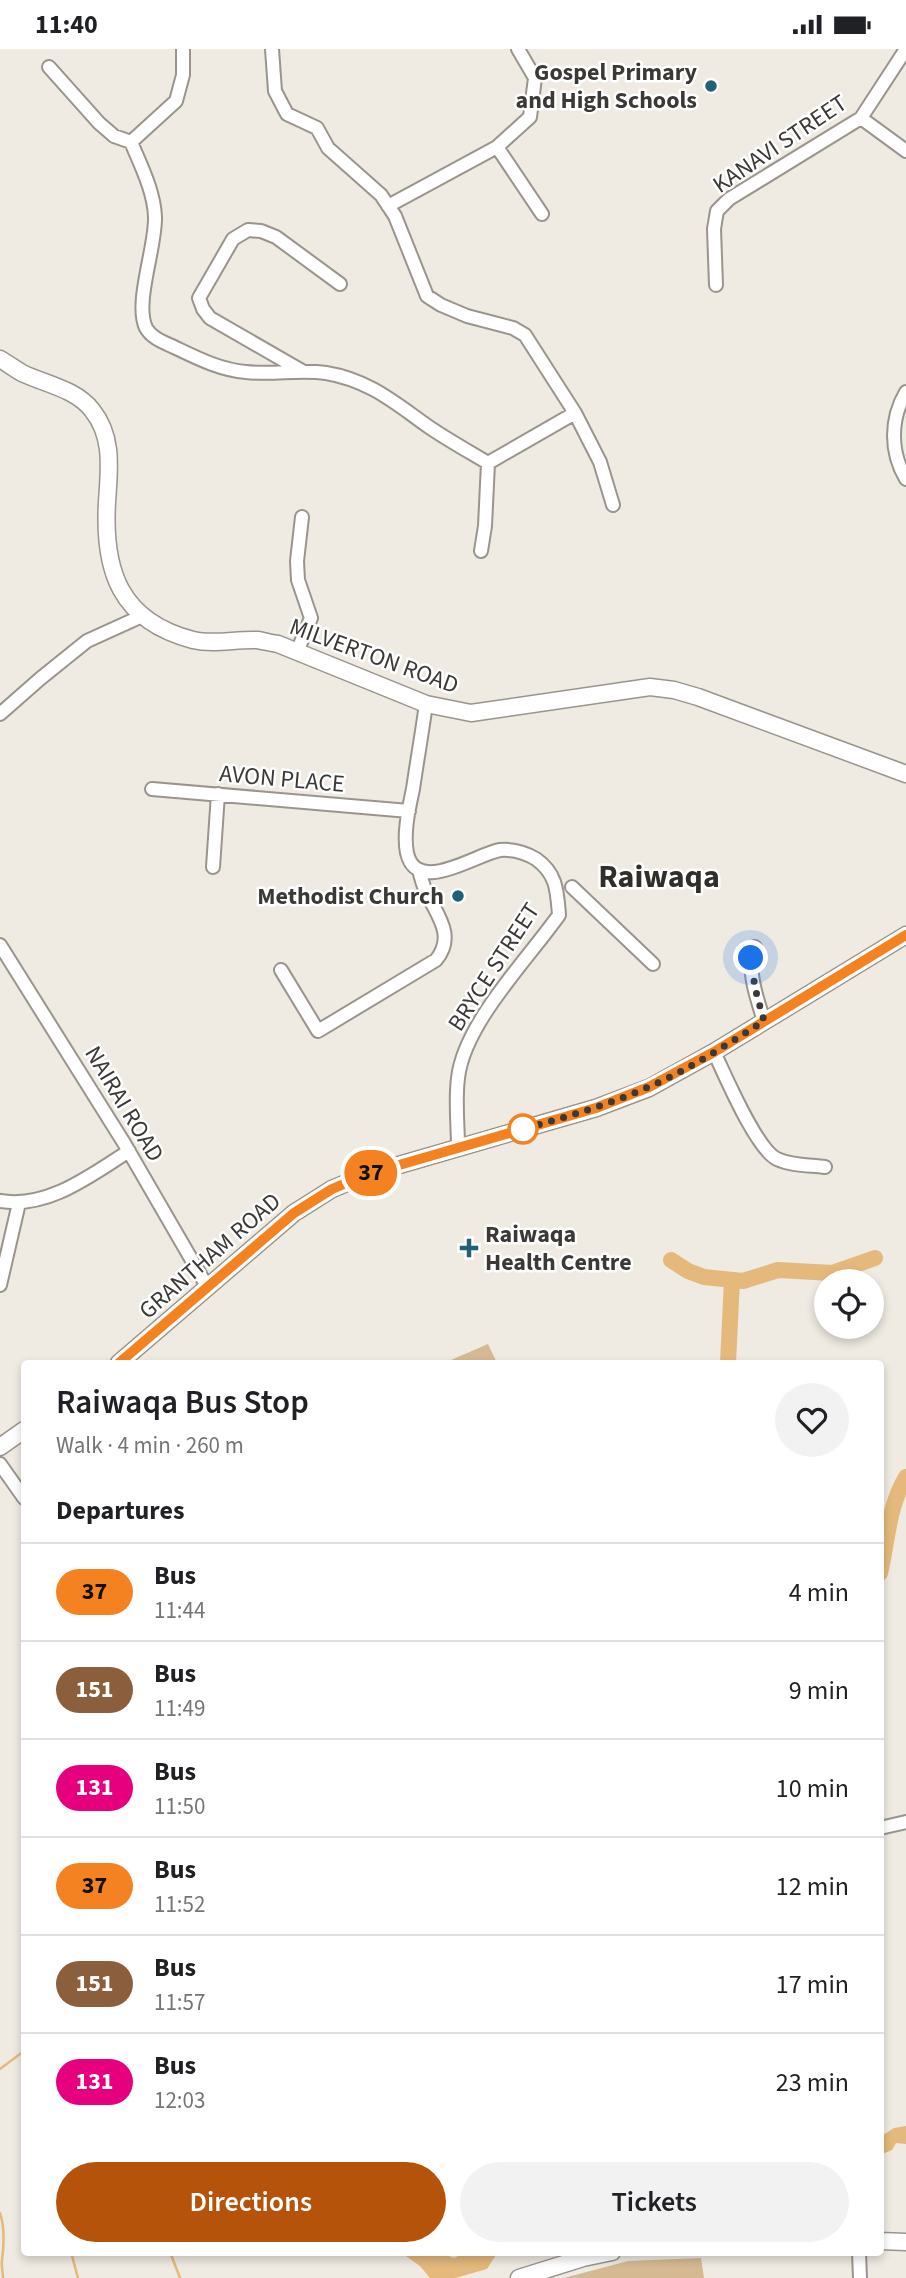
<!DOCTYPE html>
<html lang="en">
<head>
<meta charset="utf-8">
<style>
  :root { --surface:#fff; --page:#f2f2f2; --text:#202124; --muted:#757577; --line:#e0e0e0; --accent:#b45309 }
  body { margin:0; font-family:"Source Sans 3",sans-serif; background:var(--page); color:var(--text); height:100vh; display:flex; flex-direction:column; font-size:26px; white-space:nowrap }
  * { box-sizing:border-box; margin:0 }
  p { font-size:23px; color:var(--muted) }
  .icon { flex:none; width:38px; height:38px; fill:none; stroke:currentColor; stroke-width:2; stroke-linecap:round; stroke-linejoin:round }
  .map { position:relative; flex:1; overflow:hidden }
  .side { position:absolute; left:21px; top:1311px; width:863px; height:896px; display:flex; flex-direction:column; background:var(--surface); border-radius:7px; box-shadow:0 4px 10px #0003 }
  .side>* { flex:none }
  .badge { padding:0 14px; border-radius:23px; font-size:24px; line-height:46px }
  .tools { position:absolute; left:814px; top:1220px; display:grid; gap:14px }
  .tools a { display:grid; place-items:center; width:70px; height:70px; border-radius:50%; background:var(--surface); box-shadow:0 4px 10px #0003; font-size:35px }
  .you { position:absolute; width:35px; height:35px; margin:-18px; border:5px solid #fff; border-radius:50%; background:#1a73e8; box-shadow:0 0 0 10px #1a73e833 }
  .map>.badge { position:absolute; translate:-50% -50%; box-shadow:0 0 0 4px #fff }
  h2 { padding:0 35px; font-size:26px; line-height:63px }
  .round { display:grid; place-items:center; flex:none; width:74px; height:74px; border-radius:37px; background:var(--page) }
  .overview { display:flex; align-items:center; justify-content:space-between; height:119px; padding:0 35px }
  h1 { font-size:33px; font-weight:600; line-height:52px }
  .action { display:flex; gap:14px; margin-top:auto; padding:14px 35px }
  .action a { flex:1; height:80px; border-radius:42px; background:var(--accent); color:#fff; font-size:28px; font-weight:600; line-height:80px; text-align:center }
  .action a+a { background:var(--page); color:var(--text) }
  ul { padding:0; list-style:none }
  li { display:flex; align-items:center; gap:21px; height:98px; padding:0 35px; border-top:2px solid var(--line) }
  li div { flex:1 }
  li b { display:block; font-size:26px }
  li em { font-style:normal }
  li .badge { min-width:77px; font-weight:700; text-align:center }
  .status { display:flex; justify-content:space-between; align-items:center; height:49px; padding:0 35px; background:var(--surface); direction:ltr }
  .status svg { height:19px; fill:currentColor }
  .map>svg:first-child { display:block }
  .green { fill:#d5b993 }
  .water { fill:#e4b97b }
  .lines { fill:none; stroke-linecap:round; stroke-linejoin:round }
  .stream { stroke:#e4b97b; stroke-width:2.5 }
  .river { stroke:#e4b97b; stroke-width:16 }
  .minor-casing { stroke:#9a948d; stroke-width:16 }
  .major-casing { stroke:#9a948d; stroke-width:19 }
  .minor { stroke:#fff; stroke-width:12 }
  .major { stroke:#fff; stroke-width:16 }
  .line-casing { stroke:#fff; stroke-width:16 }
  .line { stroke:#f58220; stroke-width:10 }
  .walk { stroke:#3b3936; stroke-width:7; stroke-dasharray:0 12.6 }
  .poi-dot { fill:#216076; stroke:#fff; stroke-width:2.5 }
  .stop-dot { fill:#fff; stroke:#f58220; stroke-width:3.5 }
  .labels { text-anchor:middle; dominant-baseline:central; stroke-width:5; stroke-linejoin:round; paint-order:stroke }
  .poi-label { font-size:24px; font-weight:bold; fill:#3b3936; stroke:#fff; text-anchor:end }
  .street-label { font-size:24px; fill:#3b3936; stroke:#fff }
  .district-label { font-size:32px; font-weight:bold; fill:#322e28; stroke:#fff }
</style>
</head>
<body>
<div class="status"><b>11:40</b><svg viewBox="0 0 49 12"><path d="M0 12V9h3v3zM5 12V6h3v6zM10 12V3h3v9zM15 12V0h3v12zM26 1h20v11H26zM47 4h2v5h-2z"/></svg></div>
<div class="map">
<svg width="906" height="2229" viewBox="0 0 906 2229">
  <rect width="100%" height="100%" fill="#efeae2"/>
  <path class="green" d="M 488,1295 L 497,1314 L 444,1314 Z
    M 701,2209 L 704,2229 L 564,2229 L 628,2212 Z"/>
  <path class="water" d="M 906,2077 L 906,2095 L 896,2094 L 892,2101 L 880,2106 L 880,2088 L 894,2079 Z
    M 400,2203 L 438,2203 L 454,2209 L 467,2203 L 500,2203 L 496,2206 L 487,2220 L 455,2229 L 430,2229 L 420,2217 Z"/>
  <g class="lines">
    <path class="stream" d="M 0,2020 L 24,2002
      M 0,2164 C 5,2179 4,2196 2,2211 C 1,2217 3,2223 3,2229
      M 71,2203 L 78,2229
      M 170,2203 L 180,2229"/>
    <path class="river" d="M 671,1211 L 688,1222 L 704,1228 L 743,1232 L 778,1221 L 832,1224 L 875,1209
      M 728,1314 L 732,1231
      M 880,1524 C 888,1491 888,1458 906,1428"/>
    <g class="minor-casing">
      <path id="minor" d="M 272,0 L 275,42 L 287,65 L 317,79 L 328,99 L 381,146 L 395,167 L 427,247 L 441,256 L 467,267 L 513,279 L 525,286 L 575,364 L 600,413 L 613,456
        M 49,18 L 99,74 L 114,87 L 131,93 C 141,117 154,142 155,168 C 156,198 134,254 146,279 C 152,290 166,294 176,299 C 199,310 221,321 246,323 C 273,326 300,320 326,324 C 369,331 395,354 429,378 C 448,391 468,402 488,414
        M 861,69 L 906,102
        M 131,93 L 176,52 L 183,26 L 183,0
        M 497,98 L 542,165
        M 388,157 L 497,98 L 530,68 L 535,29 L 518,0
        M 716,236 L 714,180 L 717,162 L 729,150 L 861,69 L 906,0
        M 302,322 L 210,269 L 203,260 L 199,249 L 233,190 L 248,181 L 261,182 L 276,188 L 340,235
        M 906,343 C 890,370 890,403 906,430
        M 488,414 L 575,364
        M 481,502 L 485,477 L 488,414
        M 297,603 L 311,569 L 298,531 L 297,512 L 302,468
        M 426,655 C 422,684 417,712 413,740 C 409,759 403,784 407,804 C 417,847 476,805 500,801 C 513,800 526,804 536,810 C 557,825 557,842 559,866 C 527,911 464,975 458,1029 C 455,1052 458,1076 458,1099
        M 0,665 L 41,629 L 87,592 L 142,567
        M 152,740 L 409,762
        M 213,818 L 218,745
        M 572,838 L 653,915
        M 0,896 L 124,1094 L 208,1239
        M 755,898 C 745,917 758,953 764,972
        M 281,921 L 318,982 L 436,911 C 456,887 437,866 426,843 C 423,836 421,829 419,821
        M 714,1003 C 725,1026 756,1100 777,1110 C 792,1117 810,1116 825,1118
        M 0,1152 C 48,1160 91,1126 129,1102
        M 0,1236 L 19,1154
        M 0,1415 L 24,1449
        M 880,1779 L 906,1773
        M 859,2203 L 860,2229"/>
    </g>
    <g class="major-casing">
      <path id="major" d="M 0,310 C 7,314 15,320 22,324 C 45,335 76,340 92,361 C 114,388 109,421 107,453 C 103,522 120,572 193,591 C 214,596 236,590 257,591 C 264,592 271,594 278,595 L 426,655 L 471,664 L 650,638 L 674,641 L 698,648 L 906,725
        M 119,1314 L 294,1164 L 332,1140 L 368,1125 L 596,1059 L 649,1039 L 714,1003 L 906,886
        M 0,1398 L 24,1381
        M 880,2192 L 906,2193
        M 519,2229 L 583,2209 L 612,2203"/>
    </g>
    <use href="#minor" class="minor"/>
    <use href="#major" class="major"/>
  </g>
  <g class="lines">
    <g class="line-casing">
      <path id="line" d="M 119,1314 L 294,1164 L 332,1140 L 368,1125 L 596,1059 L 649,1038 L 714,1003 L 906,886"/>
    </g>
    <use href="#line" class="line"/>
    <path class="walk" d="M 523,1080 L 513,1083 C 558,1070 603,1058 646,1039 C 687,1022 726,996 764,972 L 755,939 L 751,909"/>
  </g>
  <g class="poi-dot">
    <circle cx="711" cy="37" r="7"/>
    <circle cx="458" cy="847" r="7"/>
    <path d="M465.5 1188.5h7v7h7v7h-7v7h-7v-7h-7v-7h7z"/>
  </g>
  <circle class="stop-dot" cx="523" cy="1080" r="14"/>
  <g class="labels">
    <g class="poi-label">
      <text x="697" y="23">Gospel Primary<tspan x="697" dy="28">and High Schools</tspan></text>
      <text x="444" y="847">Methodist Church</text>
      <text x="485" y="1185" text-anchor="start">Raiwaqa<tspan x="485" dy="28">Health Centre</tspan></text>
    </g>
    <g class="street-label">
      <text transform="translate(780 95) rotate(-34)">KANAVI STREET</text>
      <text transform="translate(374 607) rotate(20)">MILVERTON ROAD</text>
      <text transform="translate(282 730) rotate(5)">AVON PLACE</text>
      <text transform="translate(494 918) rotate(-57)">BRYCE STREET</text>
      <text transform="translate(124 1055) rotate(59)">NAIRAI ROAD</text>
      <text transform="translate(210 1207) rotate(-41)">GRANTHAM ROAD</text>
    </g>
    <g class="district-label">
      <text x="659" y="828">Raiwaqa</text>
    </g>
  </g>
</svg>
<div class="tools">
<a><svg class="icon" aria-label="locate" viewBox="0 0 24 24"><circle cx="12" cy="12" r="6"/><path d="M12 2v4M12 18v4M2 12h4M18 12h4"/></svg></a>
</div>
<div class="you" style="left:751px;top:909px"></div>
<b class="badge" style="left:371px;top:1124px;background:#f58220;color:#111">37</b>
<section class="side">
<div class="overview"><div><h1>Raiwaqa Bus Stop</h1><p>Walk · 4 min · 260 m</p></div><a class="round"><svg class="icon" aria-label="heart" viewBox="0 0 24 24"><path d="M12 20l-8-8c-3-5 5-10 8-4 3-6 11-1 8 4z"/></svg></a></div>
<h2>Departures</h2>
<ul>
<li><span class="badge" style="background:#f58220;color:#111">37</span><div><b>Bus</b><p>11:44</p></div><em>4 min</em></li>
<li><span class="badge" style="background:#8b5e3c;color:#fff">151</span><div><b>Bus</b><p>11:49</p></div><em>9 min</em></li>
<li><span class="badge" style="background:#e6007e;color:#fff">131</span><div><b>Bus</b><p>11:50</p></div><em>10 min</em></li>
<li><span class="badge" style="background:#f58220;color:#111">37</span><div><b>Bus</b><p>11:52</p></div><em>12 min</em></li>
<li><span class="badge" style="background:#8b5e3c;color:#fff">151</span><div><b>Bus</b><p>11:57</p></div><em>17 min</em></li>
<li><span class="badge" style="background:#e6007e;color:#fff">131</span><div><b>Bus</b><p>12:03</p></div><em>23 min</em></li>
</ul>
<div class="action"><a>Directions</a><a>Tickets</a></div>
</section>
</div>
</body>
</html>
